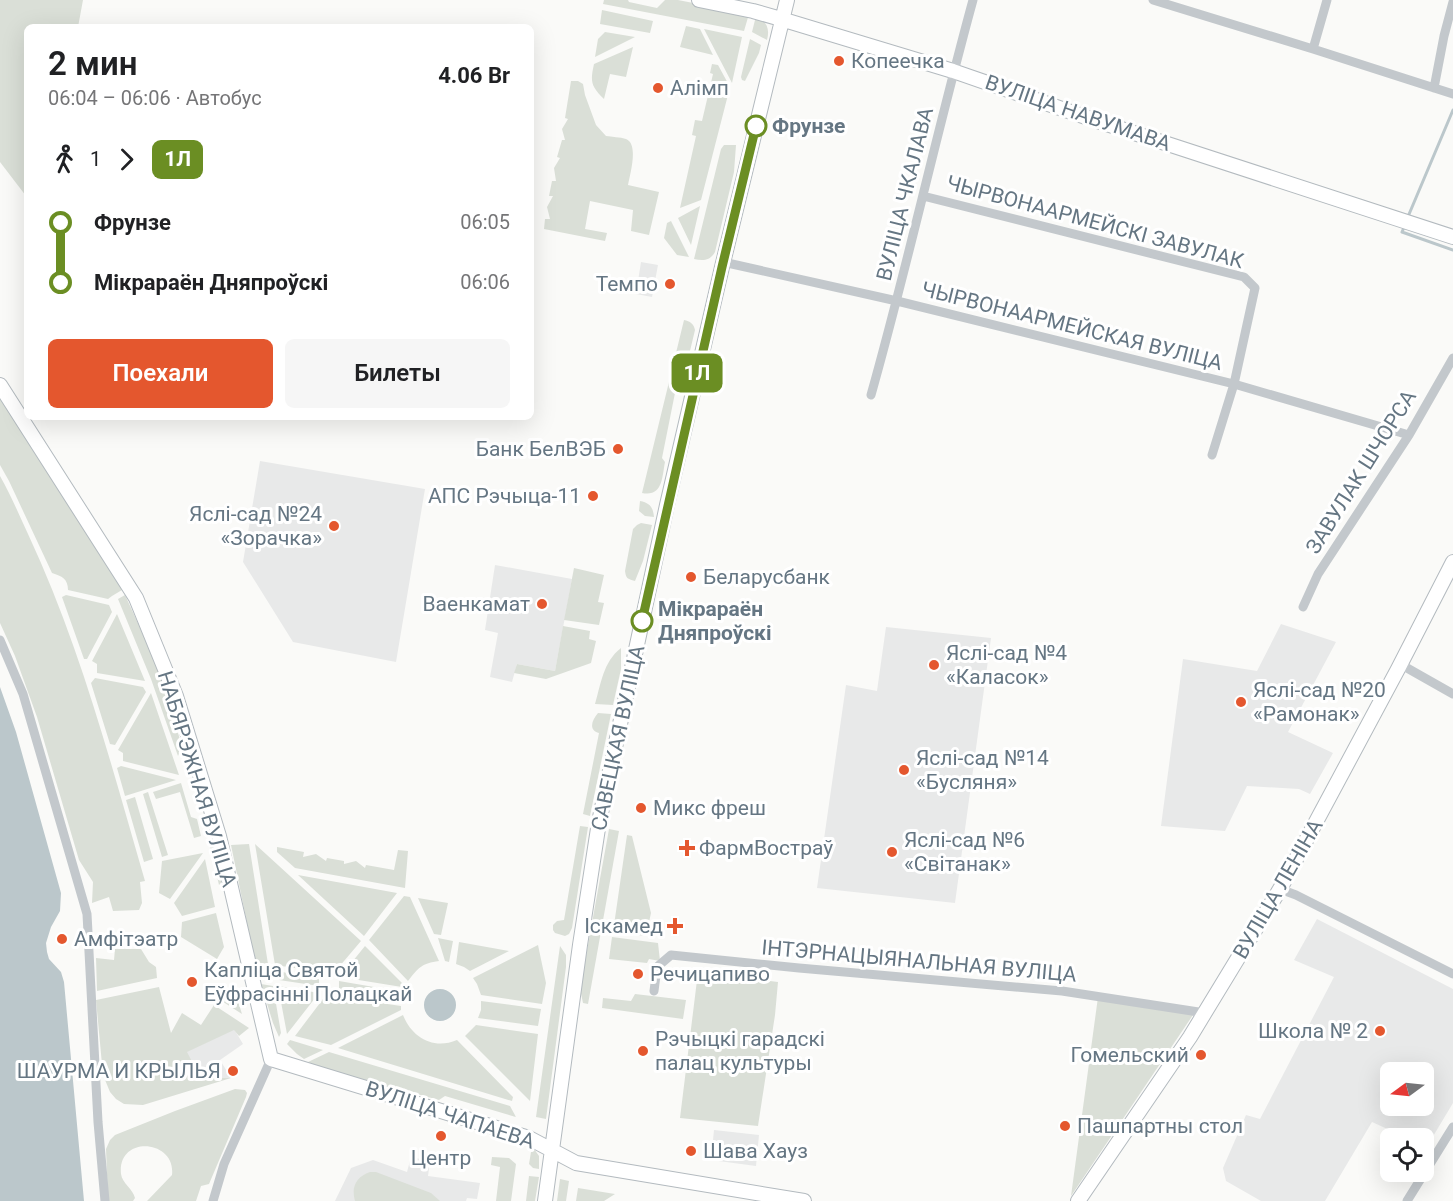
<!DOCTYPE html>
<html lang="ru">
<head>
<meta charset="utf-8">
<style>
  :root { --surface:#fff; --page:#f6f6f6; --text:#202124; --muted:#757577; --accent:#e4572e }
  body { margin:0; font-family:Roboto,sans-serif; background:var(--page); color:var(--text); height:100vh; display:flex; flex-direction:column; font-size:22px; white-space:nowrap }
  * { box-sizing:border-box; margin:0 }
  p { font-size:20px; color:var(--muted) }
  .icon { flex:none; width:33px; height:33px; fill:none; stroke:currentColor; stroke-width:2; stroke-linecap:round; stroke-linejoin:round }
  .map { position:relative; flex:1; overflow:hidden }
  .drawer { position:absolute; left:24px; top:24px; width:510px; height:396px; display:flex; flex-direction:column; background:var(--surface); border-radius:9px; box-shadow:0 6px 24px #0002 }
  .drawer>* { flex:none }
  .badge { padding:0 12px; border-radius:9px; font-size:21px; line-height:39px }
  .needle { width:39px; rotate:255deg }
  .tools { position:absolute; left:1380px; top:1062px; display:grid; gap:12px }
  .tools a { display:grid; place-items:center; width:54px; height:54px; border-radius:9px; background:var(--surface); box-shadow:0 6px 24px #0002; font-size:30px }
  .map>.badge { position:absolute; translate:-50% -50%; box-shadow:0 0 0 3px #fff }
  .legs { display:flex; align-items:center; gap:9px; height:66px; padding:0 24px; font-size:20px }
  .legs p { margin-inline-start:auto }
  .overview { display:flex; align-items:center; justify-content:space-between; height:102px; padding:0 24px }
  h1 { font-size:33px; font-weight:600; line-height:45px }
  .primary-button { display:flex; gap:12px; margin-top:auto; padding:12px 24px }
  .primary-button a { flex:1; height:69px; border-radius:9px; background:var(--accent); color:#fff; font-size:24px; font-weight:600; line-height:69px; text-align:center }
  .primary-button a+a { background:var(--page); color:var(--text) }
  ul { padding:0 24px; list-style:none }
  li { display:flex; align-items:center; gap:21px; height:60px; font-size:22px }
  li i { display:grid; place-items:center; width:9px; height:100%; margin:0 8px; background:currentColor }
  li i::after { content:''; width:15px; height:15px; margin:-8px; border:4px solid; border-radius:50%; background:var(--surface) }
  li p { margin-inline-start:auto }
  li:first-child i { background:linear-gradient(#0000 50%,currentColor 0) }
  li:last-child i { background:linear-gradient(currentColor 50%,#0000 0) }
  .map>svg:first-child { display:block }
  .built { fill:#e8e9e9; fill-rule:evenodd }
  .green { fill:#dadfd7 }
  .water { fill:#bbc7cb }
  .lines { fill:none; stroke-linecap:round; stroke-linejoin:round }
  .stream { stroke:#bbc7cb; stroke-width:3 }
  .secondary-casing { stroke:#b3babf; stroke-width:16 }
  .street { stroke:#c3c8cc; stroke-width:9 }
  .secondary { stroke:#fff; stroke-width:14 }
  .line-1-casing { stroke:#fff; stroke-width:14 }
  .line-1 { stroke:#6b8e23; stroke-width:9 }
  .poi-dot { fill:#e4572e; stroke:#fff; stroke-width:2 }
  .stop-1-dot { fill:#fff; stroke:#6b8e23; stroke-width:3 }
  .labels { text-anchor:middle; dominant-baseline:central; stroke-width:6; stroke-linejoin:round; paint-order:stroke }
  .poi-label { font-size:21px; fill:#657683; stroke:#fff; text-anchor:start }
  .street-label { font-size:21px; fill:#657683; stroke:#fff }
  .stop-label { font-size:21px; font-weight:bold; fill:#657683; stroke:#fff; text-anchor:start }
</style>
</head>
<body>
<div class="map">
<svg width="1453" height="1201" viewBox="0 0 1453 1201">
  <rect width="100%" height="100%" fill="#fafaf8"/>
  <path class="built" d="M 641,262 L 658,265 L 652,297 L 636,294 Z
    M 260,461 L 425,489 L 396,662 L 293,642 L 243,562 Z
    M 495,565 L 572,579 L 555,671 L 517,664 L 512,682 L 490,677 L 498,633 L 485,630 Z
    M 1281,624 L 1336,642 L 1288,732 L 1333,753 L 1310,794 L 1299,789 L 1247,786 L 1225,831 L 1161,826 L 1183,659 L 1257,671 Z
    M 886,627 L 991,638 L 955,903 L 817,888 L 846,685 L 877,691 Z
    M 1317,919 L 1453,989 L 1453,1103 L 1426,1148 L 1424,1147 L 1424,1138 L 1407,1138 L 1372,1122 L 1325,1201 L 1261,1201 L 1226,1181 L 1223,1168 L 1246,1115 L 1260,1119 L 1334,977 L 1294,960 ZM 1390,1072 L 1424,1072 L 1424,1106 L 1390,1106 Z
    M 234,1029 L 243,1044 L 220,1060 L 231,1078 L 200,1077 L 186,1052 Z
    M 714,1130 L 759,1135 L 756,1166 L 711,1160 Z
    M 411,1157 L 430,1161 L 428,1176 L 480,1183 L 477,1199 L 467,1198 L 466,1201 L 335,1201 L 351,1168 L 373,1160 L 407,1172 Z"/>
  <path class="green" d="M 0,0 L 83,0 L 78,27 L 27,27 L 26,196 L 0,162 Z
    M 604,0 L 628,0 L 629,2 L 657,8 L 665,0 L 678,0 L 749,14 L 744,31 L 603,4 Z
    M 602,10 L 653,21 L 650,33 L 600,24 Z
    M 756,16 C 767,21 770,29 767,40 L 752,32 Z
    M 686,26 L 700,29 L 713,55 L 680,47 Z
    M 704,29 L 742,37 L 732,83 Z
    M 605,32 L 635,37 L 595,57 L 598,39 Z
    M 750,39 L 761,45 L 759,53 L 745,81 L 742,80 L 741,77 Z
    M 633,47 L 626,77 L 610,74 L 604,99 C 591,86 590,82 594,64 Z
    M 712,64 L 718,65 L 730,87 L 701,200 L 680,208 L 696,136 L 692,135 L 695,120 L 702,121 L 713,74 L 710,73 Z
    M 571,81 L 578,81 L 583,84 L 585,95 L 596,125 L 606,136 C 612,137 620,137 626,139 C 639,144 630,174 628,185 L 659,192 L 649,235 L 631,231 L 633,210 L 590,201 L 585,229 L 607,233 L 605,241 L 544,229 L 545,219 L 550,219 L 547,207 L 553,196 L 549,196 L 552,181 L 556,181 L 554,168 L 560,158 L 557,157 L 562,140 L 565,140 L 562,129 L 568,119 L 565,118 Z
    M 724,145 L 736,145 L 734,172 L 715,252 C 710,261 703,261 694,259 L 721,149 Z
    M 700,206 L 691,245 L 678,218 Z
    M 671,221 L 689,257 L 677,255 L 664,238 L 667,223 Z
    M 684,320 C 690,321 694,324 695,330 L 684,376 L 678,378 L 662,458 L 665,462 C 662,477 663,497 642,493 Z
    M 0,393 L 102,552 L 122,590 L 112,596 L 108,599 L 68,590 C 68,579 62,576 52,573 L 9,481 L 0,465 Z
    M 0,476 C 11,495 19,515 28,534 C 80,645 111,764 145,881 L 140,882 L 142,903 L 139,910 L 113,911 L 109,897 L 92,903 L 93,882 L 79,860 L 37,717 L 15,656 L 0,623 Z
    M 640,501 C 650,503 653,507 654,517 L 645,516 L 639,511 Z
    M 641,523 L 652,525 L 643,561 L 635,581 C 627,579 626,578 625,571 L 633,529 L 637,525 Z
    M 574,568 L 604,575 L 598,602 L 604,603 L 599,625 L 564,620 Z
    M 66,595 L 109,605 L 112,612 L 87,659 L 84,659 L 62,597 Z
    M 125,595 L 153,656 L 173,717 L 182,746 L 178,756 L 151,679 L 118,599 Z
    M 117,614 L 145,681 L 97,673 L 97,664 L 92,661 Z
    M 563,626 L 590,631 L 589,639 L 596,641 L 591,663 L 546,679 L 514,673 L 517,664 L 555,671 Z
    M 621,648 L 621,669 L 613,705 L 595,704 C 601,684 603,662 621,648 Z
    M 95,678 L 143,687 L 146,692 L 115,745 L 110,744 L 91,683 Z
    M 151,693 L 179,775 L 123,761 L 123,753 L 118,750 Z
    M 598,713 L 611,714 L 590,816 L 583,814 L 599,733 C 588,730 592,720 598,713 Z
    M 121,766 L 176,780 L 125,796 L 117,768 Z
    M 181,783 L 191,817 L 197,819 L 201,836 L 194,838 L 180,792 L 156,799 L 153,792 Z
    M 148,792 L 168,855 L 162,857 L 143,794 Z
    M 135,797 L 153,859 L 144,862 L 126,800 Z
    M 580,826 L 588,827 L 572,928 L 569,934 L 565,936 L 555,933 L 553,930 L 553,925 L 557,921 L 564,920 Z
    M 609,829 L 619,831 L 588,1004 L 583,1003 L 580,989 Z
    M 627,835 L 632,836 L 651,913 L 646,936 L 613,932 Z
    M 209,842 L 216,843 L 225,878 L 219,885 Z
    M 249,844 L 268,964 L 255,962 L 231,845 Z
    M 255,844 L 361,941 L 333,974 L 275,965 Z
    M 277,847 L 304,852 L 303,857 L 316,854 L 326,861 L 327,858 L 344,861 L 344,864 L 356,861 L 365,868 L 366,865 L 394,870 L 398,850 L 408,851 L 405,888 L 295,868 L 277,852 Z
    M 203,853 L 170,899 L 159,893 L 162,861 Z
    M 205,859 L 215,907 L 182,916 L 174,903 Z
    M 298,875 L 397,893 L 364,936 Z
    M 404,896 L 410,897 L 439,961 C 422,963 418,968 408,981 L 369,940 Z
    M 418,898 L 448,903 L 441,935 L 434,934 Z
    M 216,913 L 224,947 L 217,959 L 181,937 L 182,922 Z
    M 612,937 L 658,943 L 660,961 L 649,959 L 647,963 L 609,959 Z
    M 438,938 L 453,941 L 449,962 L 445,961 Z
    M 459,942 L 509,951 L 470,971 L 464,967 L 456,964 Z
    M 538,945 L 546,983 L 542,1004 L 481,995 L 477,984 L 473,978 Z
    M 365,946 L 404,985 L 402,987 L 340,977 Z
    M 560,946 L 566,955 L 566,967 L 546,1119 L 536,1117 Z
    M 115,949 L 141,949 L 149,962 L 156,967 L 157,978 L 97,991 L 96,958 L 114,960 Z
    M 277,971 L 319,979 L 319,986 L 279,980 Z
    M 698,972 L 778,982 L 775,1015 L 758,1126 L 680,1118 Z
    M 339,981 L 403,992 L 402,999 L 339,990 Z
    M 261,984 L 273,986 L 281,1033 L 279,1037 L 273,1023 Z
    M 278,986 L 319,993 L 287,1034 Z
    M 159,987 L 171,1033 L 182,1013 L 201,1025 L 214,1005 L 249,1028 L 239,1036 L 234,1030 L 187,1052 L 200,1077 L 231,1078 L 143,1105 L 124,1104 L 116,1099 L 110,1092 L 103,1075 L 96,1000 Z
    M 224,988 L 236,995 L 242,1014 L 217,998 Z
    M 635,994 L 686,1000 L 683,1019 L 602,1008 L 603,998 L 631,1001 Z
    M 326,995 L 401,1006 L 401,1010 L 331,1045 L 295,1036 Z
    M 1098,997 L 1195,1012 L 1071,1196 Z
    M 481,1001 L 541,1009 L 538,1026 L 478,1018 L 481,1010 Z
    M 403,1015 C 412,1038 434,1050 457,1040 L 513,1097 L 512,1101 L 338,1048 Z
    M 476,1025 L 538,1034 L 530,1101 L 465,1036 Z
    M 290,1040 L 323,1050 L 304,1059 L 297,1054 L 287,1044 Z
    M 329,1052 L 510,1106 L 516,1117 L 445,1096 L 439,1100 L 317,1067 L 308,1062 Z
    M 235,1089 L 245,1090 L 247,1093 L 246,1097 L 209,1184 L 201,1186 L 196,1201 L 147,1201 L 172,1175 C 176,1139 117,1135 121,1174 C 122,1183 133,1189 135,1198 L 133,1201 L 108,1201 L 106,1149 L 110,1140 L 115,1135 L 175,1111 Z
    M 532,1146 L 539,1156 L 539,1169 L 533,1168 L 529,1164 Z
    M 492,1157 L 509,1158 L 516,1164 L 511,1201 L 496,1201 L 500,1167 L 491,1165 Z
    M 370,1172 L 376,1172 L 431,1193 L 440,1201 L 355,1201 C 351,1187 356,1177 370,1172 Z
    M 529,1176 L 539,1177 L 535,1201 L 526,1201 Z
    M 560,1179 L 569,1181 L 566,1201 L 557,1201 Z
    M 578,1188 L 615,1194 L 604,1201 L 576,1201 Z"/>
  <path class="water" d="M 0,687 L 16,732 L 61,893 L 60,911 L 51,927 L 46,943 L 47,952 L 49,959 L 61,972 L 64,982 L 84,1201 L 0,1201 Z
    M424 1005a16 16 0 1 1 32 0a16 16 0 1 1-32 0Z"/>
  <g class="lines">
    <path class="stream" d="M 1407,219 L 1453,110
      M 1405,225 L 1402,232 L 1453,250"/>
    <g class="secondary-casing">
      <path id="secondary" d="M 699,0 L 753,11 L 781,19 L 953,71 L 1094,120 L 1453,237
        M 0,385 L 136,598 L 176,696 L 219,836 L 271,1059 L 529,1138 L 576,1163 L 804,1201
        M 545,1201 L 580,945 L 599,822 L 667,505 L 722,267 L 787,0
        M 1078,1201 L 1190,1037 L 1280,889 L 1398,669 L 1453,562"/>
    </g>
    <path class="street" d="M 1153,0 L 1313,49 L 1453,94
      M 1313,49 L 1327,0
      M 1434,88 L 1444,36 L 1453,2
      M 923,196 L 1244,277 L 1255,288 L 1234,384 L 1212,455
      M 723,262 L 897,301 L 1234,384 L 1409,435
      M 871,395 C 908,264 937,131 973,0
      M 1303,607 L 1318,574 L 1409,435 L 1453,358
      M 0,640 L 23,694 L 87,914 L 98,1122 L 105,1201
      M 1400,664 L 1453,694
      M 1280,889 L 1296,895 L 1453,974
      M 654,991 L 657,967 L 671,955 L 799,968 L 1062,991 L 1205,1013
      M 213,1201 L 224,1164 L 271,1059
      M 1407,1201 L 1453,1127"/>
    <use href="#secondary" class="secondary"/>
  </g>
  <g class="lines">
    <g class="line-1-casing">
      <path id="line-1" d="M 642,621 L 722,267 L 756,126"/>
    </g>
    <use href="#line-1" class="line-1"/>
  </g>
  <g class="poi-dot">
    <circle cx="839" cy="61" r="6"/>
    <circle cx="658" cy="88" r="6"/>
    <circle cx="670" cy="284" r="6"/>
    <circle cx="618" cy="449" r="6"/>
    <circle cx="593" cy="496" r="6"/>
    <circle cx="334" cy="526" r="6"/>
    <circle cx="691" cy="577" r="6"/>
    <circle cx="542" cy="604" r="6"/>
    <circle cx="934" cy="665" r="6"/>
    <circle cx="1241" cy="702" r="6"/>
    <circle cx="904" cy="770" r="6"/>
    <circle cx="641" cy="808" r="6"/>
    <path d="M684 839h6v6h6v6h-6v6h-6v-6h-6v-6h6z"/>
    <circle cx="892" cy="852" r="6"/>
    <path d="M672 917h6v6h6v6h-6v6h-6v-6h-6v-6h6z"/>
    <circle cx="62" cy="939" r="6"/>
    <circle cx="638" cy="974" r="6"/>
    <circle cx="192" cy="982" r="6"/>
    <circle cx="1380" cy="1031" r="6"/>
    <circle cx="643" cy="1051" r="6"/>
    <circle cx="1201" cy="1055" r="6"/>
    <circle cx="233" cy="1071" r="6"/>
    <circle cx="1065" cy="1126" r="6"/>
    <circle cx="441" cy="1136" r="6"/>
    <circle cx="691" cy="1151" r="6"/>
  </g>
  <g class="stop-1-dot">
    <circle cx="756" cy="126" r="10"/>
    <circle cx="642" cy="621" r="10"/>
  </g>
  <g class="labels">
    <g class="poi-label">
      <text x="851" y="61">Копеечка</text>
      <text x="670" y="88">Алімп</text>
      <text x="658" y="284" text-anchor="end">Темпо</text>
      <text x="606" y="449" text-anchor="end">Банк БелВЭБ</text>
      <text x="581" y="496" text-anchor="end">АПС Рэчыца-11</text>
      <text x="322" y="514" text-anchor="end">Яслі-сад №24<tspan x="322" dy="24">«Зорачка»</tspan></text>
      <text x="703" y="577">Беларусбанк</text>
      <text x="530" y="604" text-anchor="end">Ваенкамат</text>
      <text x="946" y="653">Яслі-сад №4<tspan x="946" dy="24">«Каласок»</tspan></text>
      <text x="1253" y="690">Яслі-сад №20<tspan x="1253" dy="24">«Рамонак»</tspan></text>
      <text x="916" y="758">Яслі-сад №14<tspan x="916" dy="24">«Бусляня»</tspan></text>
      <text x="653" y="808">Микс фреш</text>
      <text x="904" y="840">Яслі-сад №6<tspan x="904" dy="24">«Світанак»</tspan></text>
      <text x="699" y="848">ФармВостраў</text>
      <text x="663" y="926" text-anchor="end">Іскамед</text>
      <text x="74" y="939">Амфітэатр</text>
      <text x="204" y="970">Капліца Святой<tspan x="204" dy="24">Еўфрасінні Полацкай</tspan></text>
      <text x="650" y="974">Речицапиво</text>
      <text x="1368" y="1031" text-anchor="end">Школа № 2</text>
      <text x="655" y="1039">Рэчыцкі гарадскі<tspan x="655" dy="24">палац культуры</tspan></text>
      <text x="1189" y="1055" text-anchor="end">Гомельский</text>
      <text x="221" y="1071" text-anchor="end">ШАУРМА И КРЫЛЬЯ</text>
      <text x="1077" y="1126">Пашпартны стол</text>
      <text x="703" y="1151">Шава Хауз</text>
      <text x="441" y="1158" text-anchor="middle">Центр</text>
    </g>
    <g class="street-label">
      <text transform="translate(1078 113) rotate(19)">ВУЛІЦА НАВУМАВА</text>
      <text transform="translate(905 194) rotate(-76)">ВУЛІЦА ЧКАЛАВА</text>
      <text transform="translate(1095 222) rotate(15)">ЧЫРВОНААРМЕЙСКІ ЗАВУЛАК</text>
      <text transform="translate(1072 326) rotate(14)">ЧЫРВОНААРМЕЙСКАЯ ВУЛІЦА</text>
      <text transform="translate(1361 472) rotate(-58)">ЗАВУЛАК ШЧОРСА</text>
      <text transform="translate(618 738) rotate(-78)">САВЕЦКАЯ ВУЛІЦА</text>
      <text transform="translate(197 779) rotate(73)">НАБЯРЭЖНАЯ ВУЛІЦА</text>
      <text transform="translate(1278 889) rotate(-60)">ВУЛІЦА ЛЕНІНА</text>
      <text transform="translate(919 961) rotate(5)">ІНТЭРНАЦЫЯНАЛЬНАЯ ВУЛІЦА</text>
      <text transform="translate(450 1115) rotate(18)">ВУЛІЦА ЧАПАЕВА</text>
    </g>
    <g class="stop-label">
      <text x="772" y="126">Фрунзе</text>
      <text x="658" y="609">Мікрараён<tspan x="658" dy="24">Дняпроўскі</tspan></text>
    </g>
  </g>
</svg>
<div class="tools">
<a><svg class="needle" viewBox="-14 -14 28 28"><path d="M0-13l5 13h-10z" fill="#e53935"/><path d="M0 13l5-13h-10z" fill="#757577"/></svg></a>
<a><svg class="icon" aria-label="locate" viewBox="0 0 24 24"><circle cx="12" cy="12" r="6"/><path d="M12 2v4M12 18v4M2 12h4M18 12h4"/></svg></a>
</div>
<b class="badge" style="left:697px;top:373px;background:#6b8e23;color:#fff">1Л</b>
<section class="drawer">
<div class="overview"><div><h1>2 мин</h1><p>06:04 – 06:06 · Автобус</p></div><b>4.06 Br</b></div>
<div class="legs"><svg class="icon" aria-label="walk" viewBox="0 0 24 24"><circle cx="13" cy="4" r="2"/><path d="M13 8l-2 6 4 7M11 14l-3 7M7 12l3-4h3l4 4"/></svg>1<svg class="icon" aria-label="forward" viewBox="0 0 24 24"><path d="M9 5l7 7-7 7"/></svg><b class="badge" style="background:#6b8e23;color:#fff">1Л</b></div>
<ul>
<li><i style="color:#6b8e23"></i><b>Фрунзе</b><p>06:05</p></li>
<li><i style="color:#6b8e23"></i><b>Мікрараён Дняпроўскі</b><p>06:06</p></li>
</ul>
<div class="primary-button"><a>Поехали</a><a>Билеты</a></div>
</section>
</div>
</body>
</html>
